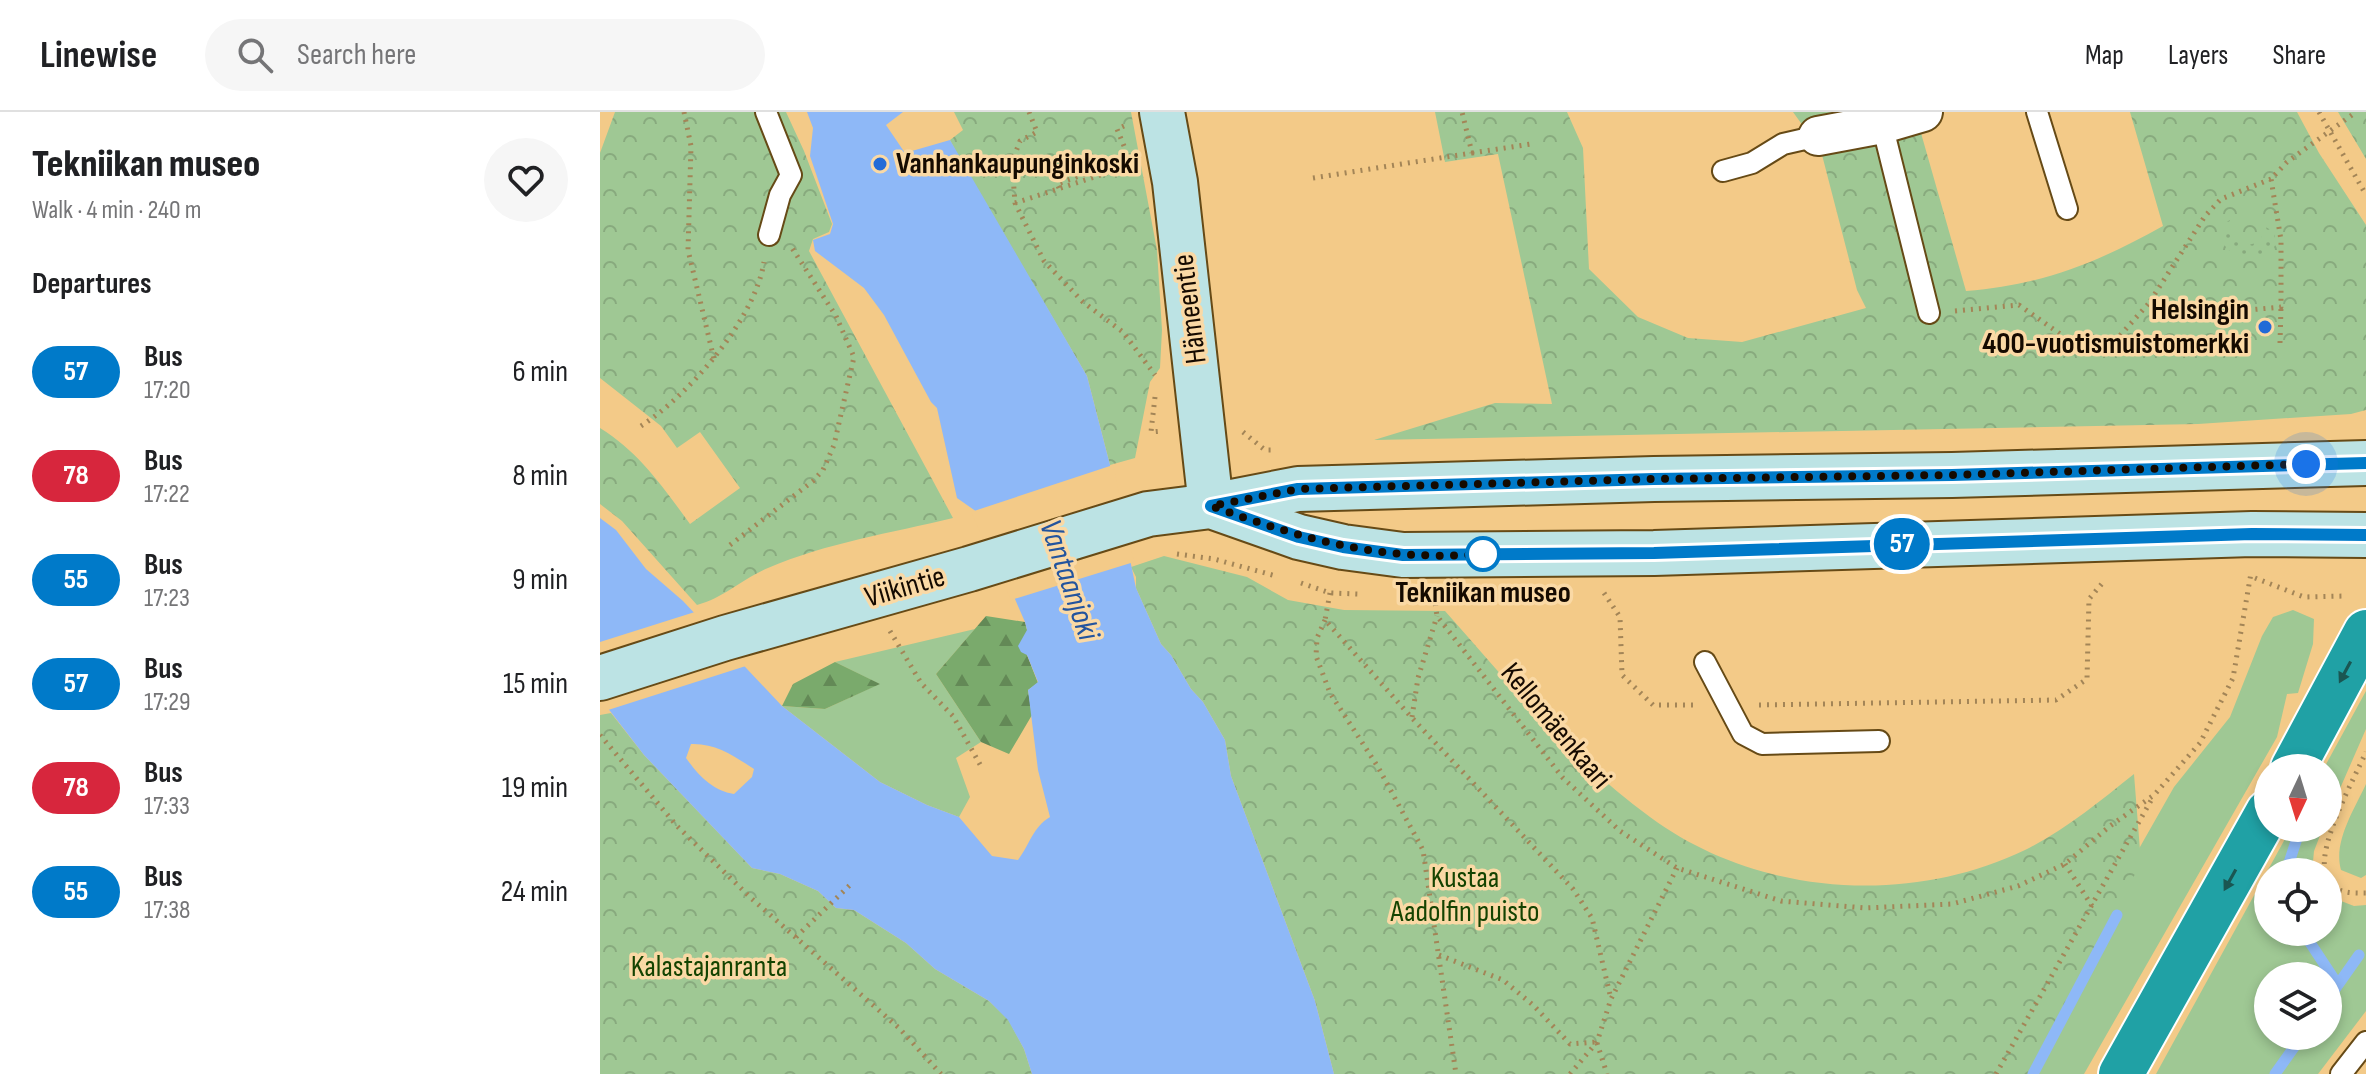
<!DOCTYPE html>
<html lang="en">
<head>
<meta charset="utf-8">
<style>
  :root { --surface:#fff; --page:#f6f6f6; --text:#202124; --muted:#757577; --line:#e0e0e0 }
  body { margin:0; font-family:"Sofia Sans Condensed",sans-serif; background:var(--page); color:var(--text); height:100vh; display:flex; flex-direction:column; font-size:30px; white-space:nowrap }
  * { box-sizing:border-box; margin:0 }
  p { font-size:26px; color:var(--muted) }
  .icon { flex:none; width:44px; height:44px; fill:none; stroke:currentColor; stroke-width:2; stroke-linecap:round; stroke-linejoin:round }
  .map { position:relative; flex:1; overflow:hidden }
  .panel { display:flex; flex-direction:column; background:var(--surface); width:600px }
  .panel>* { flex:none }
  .badge { padding:0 16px; border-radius:26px; font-size:28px; line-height:52px }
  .needle { width:52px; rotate:184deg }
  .tools { position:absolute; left:1654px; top:642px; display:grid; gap:16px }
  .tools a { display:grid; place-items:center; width:88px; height:88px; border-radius:50%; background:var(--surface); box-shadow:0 4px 12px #0003; font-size:40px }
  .you { position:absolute; width:40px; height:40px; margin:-20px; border:6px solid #fff; border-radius:50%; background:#1a73e8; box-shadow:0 0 0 12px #1a73e833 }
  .map>.badge { position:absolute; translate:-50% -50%; box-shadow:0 0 0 4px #fff }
  h2 { padding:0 32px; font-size:30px; line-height:72px }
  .round { display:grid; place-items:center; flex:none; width:84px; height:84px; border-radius:42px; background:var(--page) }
  .summary { display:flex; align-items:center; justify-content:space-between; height:136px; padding:0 32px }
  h1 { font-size:38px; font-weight:800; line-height:60px }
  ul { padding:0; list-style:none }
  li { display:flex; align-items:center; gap:24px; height:104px; padding:0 32px }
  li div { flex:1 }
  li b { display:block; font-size:30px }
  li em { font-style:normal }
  li .badge { min-width:88px; font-weight:700; text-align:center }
  header { display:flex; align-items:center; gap:48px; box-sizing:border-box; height:112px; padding:0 40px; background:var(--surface); border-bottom:2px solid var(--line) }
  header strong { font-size:38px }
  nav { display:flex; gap:44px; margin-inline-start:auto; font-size:28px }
  .search { width:560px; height:72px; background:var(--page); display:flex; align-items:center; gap:20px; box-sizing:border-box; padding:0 28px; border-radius:44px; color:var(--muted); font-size:30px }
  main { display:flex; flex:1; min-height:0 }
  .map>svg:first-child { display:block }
  .grass { fill:#9fc894; fill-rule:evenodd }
  .forest { fill:url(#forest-firs) }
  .park { fill:url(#park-crowns) }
  .garden { fill:url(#garden-dots) }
  .water { fill:#8eb8f7; fill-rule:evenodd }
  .pier { fill:#f3ca88 }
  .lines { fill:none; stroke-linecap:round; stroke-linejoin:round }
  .stream { stroke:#8eb8f7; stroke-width:11 }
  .service-casing { stroke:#664a16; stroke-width:24 }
  .minor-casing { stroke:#664a16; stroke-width:42 }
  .secondary-casing { stroke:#664a16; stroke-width:48 }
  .motorway-casing { stroke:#fff; stroke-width:48 }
  .path { stroke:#a38557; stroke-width:5; stroke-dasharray:2 6; stroke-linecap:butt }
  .service { stroke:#fff; stroke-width:20 }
  .minor { stroke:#fff; stroke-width:38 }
  .secondary { stroke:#bce3e4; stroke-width:44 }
  .motorway { stroke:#20a1a5; stroke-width:44 }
  .oneway { fill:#1a5652 }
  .line-casing { stroke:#fff; stroke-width:18 }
  .line { stroke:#007ac9; stroke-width:12 }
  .walk { stroke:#150a00; stroke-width:8; stroke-dasharray:0 14.4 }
  .poi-dot { fill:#226bd7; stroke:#fad9a5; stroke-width:3 }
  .stop-dot { fill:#fff; stroke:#007ac9; stroke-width:4 }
  .labels { text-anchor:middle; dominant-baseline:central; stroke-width:7; stroke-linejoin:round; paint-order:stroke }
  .poi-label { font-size:30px; font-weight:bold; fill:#150a00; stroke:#fad9a5; text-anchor:start }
  .street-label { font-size:30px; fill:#150a00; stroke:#fad9a5 }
  .stop-label { font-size:30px; font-weight:bold; fill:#150a00; stroke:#fad9a5 }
  .park-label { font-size:30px; fill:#144301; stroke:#fad9a5 }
  .water-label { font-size:32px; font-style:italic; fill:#23549e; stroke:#fad9a5 }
</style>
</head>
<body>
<header>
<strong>Linewise</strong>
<div class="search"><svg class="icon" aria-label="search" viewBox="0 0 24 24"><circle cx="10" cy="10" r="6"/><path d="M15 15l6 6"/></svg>Search here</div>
<nav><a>Map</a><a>Layers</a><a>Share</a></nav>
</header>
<main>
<section class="panel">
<div class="summary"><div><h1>Tekniikan museo</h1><p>Walk · 4 min · 240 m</p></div><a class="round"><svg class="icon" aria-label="heart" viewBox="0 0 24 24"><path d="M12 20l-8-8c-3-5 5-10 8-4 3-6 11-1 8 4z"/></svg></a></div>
<h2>Departures</h2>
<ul>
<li><span class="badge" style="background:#007ac9;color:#fff">57</span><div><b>Bus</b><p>17:20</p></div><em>6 min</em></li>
<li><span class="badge" style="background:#d7263d;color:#fff">78</span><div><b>Bus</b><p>17:22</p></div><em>8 min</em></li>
<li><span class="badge" style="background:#007ac9;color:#fff">55</span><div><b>Bus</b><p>17:23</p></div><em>9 min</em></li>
<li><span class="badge" style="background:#007ac9;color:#fff">57</span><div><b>Bus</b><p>17:29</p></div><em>15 min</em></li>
<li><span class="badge" style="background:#d7263d;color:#fff">78</span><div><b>Bus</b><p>17:33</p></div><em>19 min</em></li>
<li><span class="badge" style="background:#007ac9;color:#fff">55</span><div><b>Bus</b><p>17:38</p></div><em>24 min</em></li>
</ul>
</section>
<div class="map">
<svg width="1766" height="962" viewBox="0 0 1766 962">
  <defs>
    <pattern id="forest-firs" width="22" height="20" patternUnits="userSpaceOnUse" patternTransform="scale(2)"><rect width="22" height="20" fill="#7aaa6c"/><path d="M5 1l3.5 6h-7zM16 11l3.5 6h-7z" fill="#638956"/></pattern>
    <pattern id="park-crowns" width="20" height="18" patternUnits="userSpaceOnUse" patternTransform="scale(2)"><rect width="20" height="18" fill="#9fc894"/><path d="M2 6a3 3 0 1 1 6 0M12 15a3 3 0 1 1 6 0" fill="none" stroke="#88aa7e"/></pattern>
    <pattern id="garden-dots" width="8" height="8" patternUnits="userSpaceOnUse" patternTransform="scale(2)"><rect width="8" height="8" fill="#9fc894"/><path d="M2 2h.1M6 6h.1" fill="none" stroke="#88aa7e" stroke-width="1.8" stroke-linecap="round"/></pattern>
  </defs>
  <rect width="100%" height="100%" fill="#f3ca88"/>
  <path class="grass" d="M 1693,498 L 1714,507 L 1713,532 L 1698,581 L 1687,582 L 1677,625 L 1484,962 L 1407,962 L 1469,860 L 1574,675 L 1630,605 L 1662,524 L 1673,505 Z
    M 375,517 L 336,562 L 381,630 L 356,646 L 370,685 L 359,705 L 327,693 L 280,670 L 182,594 L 225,597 L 279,572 L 235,550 Z
    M 1766,579 L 1766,617 L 1728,704 L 1728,656 L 1724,656 Z
    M 1766,672 L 1766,763 L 1761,766 L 1741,758 C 1733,730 1754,698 1766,672 Z
    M 1691,716 L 1723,716 L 1714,739 L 1712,760 L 1668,760 L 1668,820 L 1728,820 L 1728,784 L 1754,794 L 1766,793 L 1766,899 L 1718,962 L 1556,962 ZM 1668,864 L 1728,864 L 1728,924 L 1668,924 Z"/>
  <path class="forest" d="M 386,504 L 425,510 L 427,518 L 427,543 L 438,571 L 428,578 L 432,603 L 409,642 L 381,630 L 336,562 Z
    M 235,550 L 280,572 L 225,597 L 182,594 L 193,572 Z"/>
  <path class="park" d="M 15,0 L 186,0 L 204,39 L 232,112 L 229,120 L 213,127 L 209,139 L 353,406 C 291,421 226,431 168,456 C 142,467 124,486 97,493 L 22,409 L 0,392 L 0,316 C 39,340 63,375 90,412 L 140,376 L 100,320 L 77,336 L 61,314 L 0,266 L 0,41 Z
    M 354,0 L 531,0 L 557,138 L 562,218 L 560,256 L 550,270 L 535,346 L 510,353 L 487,264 L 358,44 L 350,28 L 363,18 Z
    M 835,0 L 967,0 L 983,36 L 989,157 L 1038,205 L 1088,226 L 1142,230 L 1266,196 L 1257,178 L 1221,39 L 1193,0 L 1339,0 L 1317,7 L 1366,179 C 1445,172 1494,152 1563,114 L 1530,0 L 1697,0 L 1719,41 L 1766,113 L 1766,298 L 1751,302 L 1598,312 L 774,328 L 895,291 L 952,292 L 898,42 L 845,50 Z
    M 1738,0 L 1766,0 L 1766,47 Z
    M 564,444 L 647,465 L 688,488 L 744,498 L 845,499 C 909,571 971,648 1050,705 C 1155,783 1307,795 1425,738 C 1465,718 1499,690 1534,662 L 1541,751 L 1428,962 L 734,962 L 715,889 L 631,664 L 625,628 L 603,590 L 591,577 L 571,543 L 561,532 L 536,476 L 536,465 L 531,455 Z
    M 11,601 L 44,643 L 152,756 L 180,762 L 218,779 L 236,796 L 254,798 L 306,831 L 335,857 L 389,889 L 408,907 L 424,937 L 432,962 L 0,962 L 0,603 Z"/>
  <path class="garden" d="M 1630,108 L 1634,127 C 1644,134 1650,134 1661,129 L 1664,114 L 1674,120 L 1676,132 L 1670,141 C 1644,146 1617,147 1623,112 Z"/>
  <path class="water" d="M 207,0 L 303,0 L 286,13 L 305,41 L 350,28 L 487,264 L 510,353 L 536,476 L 561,532 L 571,543 L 591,577 L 603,590 L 625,628 L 631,664 L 715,889 L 734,962 L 432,962 L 424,937 L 408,908 L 389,889 L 335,857 L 306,831 L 254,798 L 236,796 L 218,779 L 180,762 L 152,756 L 44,643 L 0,586 L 0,406 L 16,418 L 46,457 L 83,489 L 182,594 L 280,670 L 327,693 L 359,705 L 392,744 L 418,748 C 430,732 433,715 450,705 L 438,658 L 428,578 L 438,570 L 427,543 L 421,540 L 418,534 L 427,518 L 425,510 L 377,400 L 357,386 L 337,296 L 331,290 L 284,203 L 264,176 L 215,139 L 213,128 L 230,122 L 233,112 L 210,44 L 213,16 ZM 91,632 C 116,631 134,644 154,657 L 152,665 L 134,682 C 113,679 98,663 86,646 Z"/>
  <path class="pier" d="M 513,353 L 534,450 L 411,488 L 371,400 Z
    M 98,499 L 149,553 L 5,599 L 0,593 L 0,530 Z"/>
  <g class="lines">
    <path class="stream" d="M 1686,760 L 1700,717 L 1698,716
      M 1703,820 L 1738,873
      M 1728,887 L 1759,843
      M 1433,962 L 1517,803
      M 1675,962 L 1702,924"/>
    <g class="service-casing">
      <path id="service" d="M 166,0 L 191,63 L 180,83 L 169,123
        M 1437,0 L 1467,97
        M 1282,12 L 1329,201
        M 1123,59 L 1152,51 L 1183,32 L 1218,24
        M 1105,550 L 1143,622 L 1162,632 L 1279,629
        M 1741,962 L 1766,930"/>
    </g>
    <g class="minor-casing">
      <path id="minor" d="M 1218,24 L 1282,12 L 1323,0"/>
    </g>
    <g class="secondary-casing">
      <path id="secondary" d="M 562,0 L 575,70 L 611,394
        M 614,395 L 699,425 L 743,435 L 803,443 L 1054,441 L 1652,422 L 1766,423
        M 0,566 L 125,526 L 369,457 L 548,402 L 611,394 L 698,377 L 1054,367 L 1352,363 L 1766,351"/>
    </g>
    <g class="motorway-casing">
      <path id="motorway" d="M 1693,656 L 1766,520
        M 1521,962 L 1668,700"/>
    </g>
    <path class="path" d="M 84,0 L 91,34 L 88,138 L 114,247
      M 429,0 L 437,20 L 420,29 L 412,50 L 415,91 L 444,149 L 483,190 L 523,220 L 555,263
      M 1719,0 L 1766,83
      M 524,14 L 517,17 L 524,34
      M 872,41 L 931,32
      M 713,66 L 872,41 L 862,0
      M 1671,67 L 1621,87 L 1605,104 L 1549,191 L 1616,201 L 1681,195 L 1681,128 L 1671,67 L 1687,50 L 1756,0
      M 459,76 L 457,72 L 529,46 L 528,43
      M 415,91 L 531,53
      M 1355,199 L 1419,193 L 1473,231 L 1508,237 L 1549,191
      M 1680,231 L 1681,195
      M 555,285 L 551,320 L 562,319
      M 41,314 C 89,283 155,207 164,150
      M 643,320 L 665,338 L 671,338
      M 130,433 L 213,369 L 223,358 L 234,333 L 254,245 L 236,204 L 192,136
      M 577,442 L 614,447 L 676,464
      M 1655,466 L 1704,485 L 1745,484
      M 701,471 L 730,481 L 758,482
      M 730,481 L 725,508 L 812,606 L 973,777 L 992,806 L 1011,887
      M 1004,481 L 1020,505 L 1022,563 L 1053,593 L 1097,593
      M 834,484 L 837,504 L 963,666 L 1020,719 L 1077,756 L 1181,789 L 1265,796 L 1352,792 L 1418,774 L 1465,752 L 1510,714 L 1554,683 L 1600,631 L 1633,566 L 1651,461
      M 725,508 L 717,526 L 716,544 L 730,581 L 778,655 L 823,738 L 856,962
      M 290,519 L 321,571 L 353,604 L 382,656
      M 1159,593 L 1456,588 L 1487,567 L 1489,487 L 1505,468
      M 812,605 L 818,566 L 837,504
      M 0,623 L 77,714 L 152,787 L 299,916 L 341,962
      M 1465,752 L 1492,794
      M 1725,760 C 1719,730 1753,669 1766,640
      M 1728,768 C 1737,782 1751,781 1766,781
      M 196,825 L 250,773
      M 839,843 L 903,868 L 933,893 L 970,932 L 996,930
      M 997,931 L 1007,962
      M 970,962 L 997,930 L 1011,887 L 1077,756
      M 1396,962 L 1553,685"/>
    <use href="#service" class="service"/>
    <use href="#minor" class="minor"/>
    <use href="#secondary" class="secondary"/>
    <use href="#motorway" class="motorway"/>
  </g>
  <defs><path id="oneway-solid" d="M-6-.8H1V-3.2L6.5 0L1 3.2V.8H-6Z" transform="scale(2)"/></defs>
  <g class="oneway">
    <use href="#oneway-solid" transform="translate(1745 560) rotate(118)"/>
    <use href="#oneway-solid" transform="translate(1630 768) rotate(119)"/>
  </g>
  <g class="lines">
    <g class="line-casing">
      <path id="line" d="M 1766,351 L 1352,363 L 1054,367 L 698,377 L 611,394 L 699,425 L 743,435 L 803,443 L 1054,441 L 1652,422 L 1766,423"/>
    </g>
    <use href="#line" class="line"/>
    <path class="walk" d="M 883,442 C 780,450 707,428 611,394 L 698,377 L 1054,367 L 1352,363 L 1706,352"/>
  </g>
  <g class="poi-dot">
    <circle cx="280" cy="52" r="8"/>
    <circle cx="1665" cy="215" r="8"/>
  </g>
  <circle class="stop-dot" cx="883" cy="442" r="16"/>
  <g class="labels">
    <g class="poi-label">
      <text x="296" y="52">Vanhankaupunginkoski</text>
      <text x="1649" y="198" text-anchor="end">Helsingin<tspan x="1649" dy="34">400-vuotismuistomerkki</tspan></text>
    </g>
    <g class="street-label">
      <text transform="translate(590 197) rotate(-97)">Hämeentie</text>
      <text transform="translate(305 475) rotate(-16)">Viikintie</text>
      <text transform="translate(956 614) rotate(50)">Kellomäenkaari</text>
    </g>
    <g class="stop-label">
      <text x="883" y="481">Tekniikan museo</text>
    </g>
    <g class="park-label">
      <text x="865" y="766">Kustaa<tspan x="865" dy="34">Aadolfin puisto</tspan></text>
      <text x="109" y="855">Kalastajanranta</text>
    </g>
    <g class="water-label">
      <text transform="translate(469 468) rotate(71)">Vantaanjoki</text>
    </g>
  </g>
</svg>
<div class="tools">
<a><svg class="needle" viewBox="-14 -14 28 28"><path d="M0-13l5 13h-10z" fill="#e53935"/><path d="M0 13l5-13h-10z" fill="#757577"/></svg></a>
<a><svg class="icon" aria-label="locate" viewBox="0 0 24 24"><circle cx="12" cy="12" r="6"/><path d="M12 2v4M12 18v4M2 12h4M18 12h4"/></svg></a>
<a><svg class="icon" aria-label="layers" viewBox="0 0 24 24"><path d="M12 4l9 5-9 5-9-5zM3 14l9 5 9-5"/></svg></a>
</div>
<div class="you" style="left:1706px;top:352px"></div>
<b class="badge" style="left:1302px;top:432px;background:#007ac9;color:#fff">57</b>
</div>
</main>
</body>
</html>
